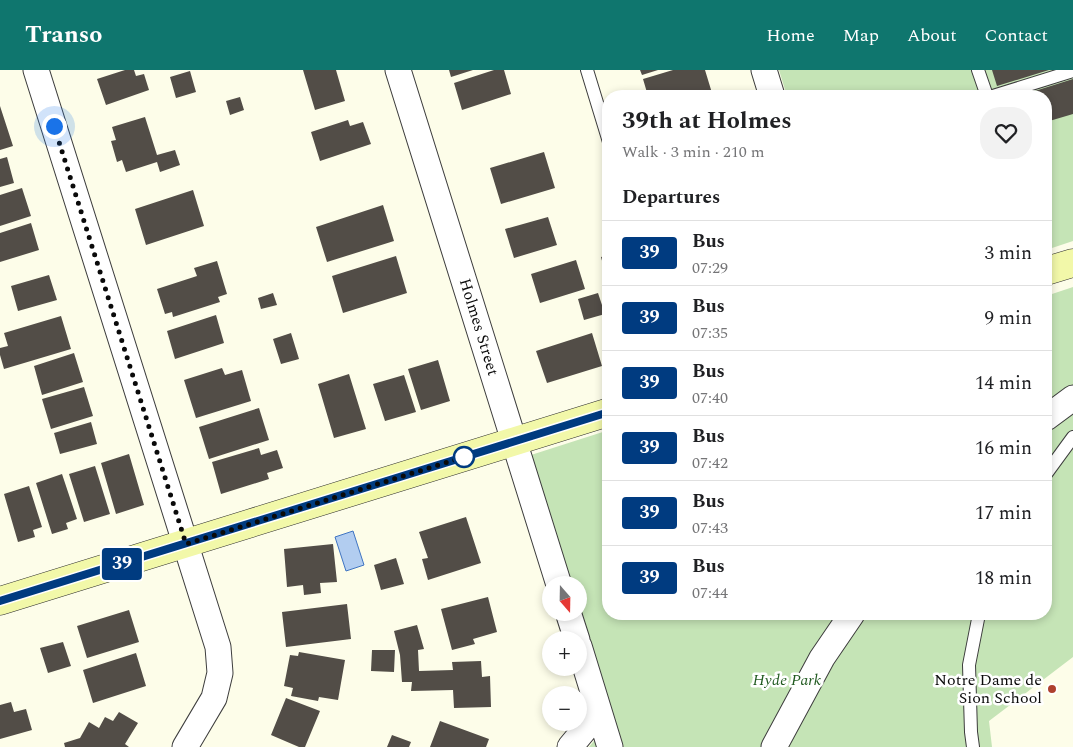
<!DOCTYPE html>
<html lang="en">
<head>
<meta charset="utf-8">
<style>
  :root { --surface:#fff; --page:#f2f2f2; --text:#202124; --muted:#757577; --line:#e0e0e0; --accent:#0f766e }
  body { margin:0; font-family:Spectral,serif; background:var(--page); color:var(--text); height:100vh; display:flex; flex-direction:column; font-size:19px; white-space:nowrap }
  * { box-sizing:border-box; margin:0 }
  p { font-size:16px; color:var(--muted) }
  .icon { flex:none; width:28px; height:28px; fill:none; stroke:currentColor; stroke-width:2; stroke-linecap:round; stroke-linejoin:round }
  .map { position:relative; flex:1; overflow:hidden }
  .sheet { position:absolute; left:602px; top:20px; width:450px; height:530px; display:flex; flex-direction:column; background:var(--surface); border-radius:20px; box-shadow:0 2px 8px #0003 }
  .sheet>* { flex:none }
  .badge { padding:0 10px; border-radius:4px; font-size:18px; line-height:32px }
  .needle { width:32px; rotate:160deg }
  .tools { position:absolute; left:542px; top:506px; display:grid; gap:10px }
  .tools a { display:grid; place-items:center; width:45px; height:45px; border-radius:50%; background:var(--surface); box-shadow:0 2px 8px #0003; font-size:25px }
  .you { position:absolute; width:25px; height:25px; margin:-12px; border:4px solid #fff; border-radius:50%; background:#1a73e8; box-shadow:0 0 0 8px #1a73e833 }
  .map>.badge { position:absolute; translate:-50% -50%; box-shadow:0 0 0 2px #fff }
  h2 { padding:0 20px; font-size:19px; line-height:45px }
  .round { display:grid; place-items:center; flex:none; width:52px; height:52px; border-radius:20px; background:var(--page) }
  .summary { display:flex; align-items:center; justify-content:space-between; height:85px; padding:0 20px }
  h1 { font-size:24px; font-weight:700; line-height:38px }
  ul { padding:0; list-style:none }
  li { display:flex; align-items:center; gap:15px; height:65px; padding:0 20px; border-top:1px solid var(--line) }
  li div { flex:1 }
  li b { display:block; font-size:19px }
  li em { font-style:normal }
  li .badge { min-width:55px; font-weight:700; text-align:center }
  header { display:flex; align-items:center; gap:30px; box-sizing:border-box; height:70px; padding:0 25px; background:var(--accent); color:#fff }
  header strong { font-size:24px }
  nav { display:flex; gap:28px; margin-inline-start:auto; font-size:18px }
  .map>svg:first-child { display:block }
  .green { fill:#c5e4b6 }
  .water { fill:#b2cdf0; stroke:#3f74c2 }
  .building { fill:#524d47 }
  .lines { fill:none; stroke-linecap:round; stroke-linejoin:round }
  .service-casing { stroke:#3d3d3d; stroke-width:14 }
  .minor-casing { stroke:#3d3d3d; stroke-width:27 }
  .secondary-casing { stroke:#2c2c2c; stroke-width:29 }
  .service { stroke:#fff; stroke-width:12 }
  .minor { stroke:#fff; stroke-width:25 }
  .secondary { stroke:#f2f8a9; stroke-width:28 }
  .line-casing { stroke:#fff; stroke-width:11 }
  .line { stroke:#003b80; stroke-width:8 }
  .walk { stroke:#0a0a0a; stroke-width:5; stroke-dasharray:0 9 }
  .stop-dot { fill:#fff; stroke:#003b80; stroke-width:2.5 }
  .poi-dot { fill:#ae402e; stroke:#fff; stroke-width:2 }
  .labels { text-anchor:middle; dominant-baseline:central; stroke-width:5; stroke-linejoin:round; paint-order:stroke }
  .street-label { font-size:16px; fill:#0a0a0a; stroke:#fff }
  .park-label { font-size:16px; font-style:italic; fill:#225b21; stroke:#fff }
  .poi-label { font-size:16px; fill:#0a0a0a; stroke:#fff; text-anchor:end }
</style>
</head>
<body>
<header>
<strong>Transo</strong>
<nav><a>Home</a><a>Map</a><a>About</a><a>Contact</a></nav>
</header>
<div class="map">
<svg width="1073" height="677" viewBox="0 0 1073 677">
  <rect width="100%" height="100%" fill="#fdfde9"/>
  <path class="green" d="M 779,0 L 1073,0 L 1073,171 L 1046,180 L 1046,26 L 787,26 Z
    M 1073,217 L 1073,587 L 989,651 L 992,677 L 589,677 L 614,646 L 579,535 L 579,515 L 572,515 L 531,385 L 609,360 L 609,544 L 1046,544 L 1046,226 Z"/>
  <path class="water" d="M 353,461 L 364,495 L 346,501 L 335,467 Z"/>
  <path class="building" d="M 125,0 L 134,0 L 136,6 L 144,4 L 149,20 L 106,35 L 97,9 Z
    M 303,0 L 336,0 L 345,31 L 315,40 Z
    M 449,0 L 473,0 L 451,7 Z
    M 494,0 L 504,0 L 511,24 L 462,40 L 454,13 Z
    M 640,0 L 658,0 L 642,5 Z
    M 673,0 L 705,0 L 712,23 L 701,26 L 648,26 L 643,9 Z
    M 992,0 L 1049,0 L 997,16 Z
    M 190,1 L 196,22 L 176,28 L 170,7 Z
    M 1073,9 L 1073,44 L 1046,52 L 1046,26 L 1019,26 Z
    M 240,27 L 244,40 L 230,45 L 226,31 Z
    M 0,36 L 13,76 L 0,80 Z
    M 145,47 L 157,85 L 175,80 L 180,95 L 160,102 L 157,92 L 126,102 L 122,90 L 117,92 L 111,71 L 116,70 L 112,57 Z
    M 348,50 L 350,56 L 363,52 L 371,74 L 320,91 L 311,62 Z
    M 544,82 L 555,118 L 501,134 L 490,98 Z
    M 7,87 L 14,113 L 0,117 L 0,89 Z
    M 22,118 L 31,146 L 0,156 L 0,125 Z
    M 193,120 L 204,156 L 146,175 L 135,139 Z
    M 383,135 L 394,171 L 327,192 L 316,157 Z
    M 548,147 L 557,175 L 514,188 L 505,159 Z
    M 31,153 L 39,180 L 0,192 L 0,163 Z
    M 609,185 L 609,213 L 608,213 L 601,187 Z
    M 396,186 L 407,223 L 343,243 L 332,206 Z
    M 576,190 L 585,219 L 540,233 L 531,204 Z
    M 217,191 L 227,224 L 218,227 L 220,232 L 173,247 L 172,242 L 165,244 L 157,219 L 197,206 L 194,198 Z
    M 49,205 L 57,230 L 18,241 L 11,216 Z
    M 273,223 L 277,235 L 261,239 L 258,228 Z
    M 598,223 L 605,244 L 584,250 L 578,229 Z
    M 216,245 L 224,273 L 175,289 L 167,261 Z
    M 61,246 L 71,279 L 4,299 L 0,285 L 0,278 L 8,276 L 4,263 Z
    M 291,263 L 299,289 L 281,294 L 273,269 Z
    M 592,263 L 602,296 L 547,313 L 536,281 Z
    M 74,283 L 83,312 L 42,325 L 34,296 Z
    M 438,290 L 450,331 L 421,340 L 408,299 Z
    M 222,298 L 225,305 L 242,300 L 251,331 L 196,348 L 184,310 Z
    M 349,304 L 366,359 L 334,368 L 318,314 Z
    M 404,305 L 416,342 L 385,351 L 373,314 Z
    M 84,317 L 93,346 L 51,359 L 42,329 Z
    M 259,338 L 269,370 L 209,389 L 199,357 Z
    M 91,352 L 97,374 L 60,384 L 54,363 Z
    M 259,378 L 261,385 L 277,380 L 283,398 L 267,403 L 269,409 L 221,424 L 212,392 Z
    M 129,384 L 144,435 L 116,444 L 101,393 Z
    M 95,396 L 110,444 L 84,452 L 69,404 Z
    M 62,404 L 77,449 L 66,453 L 68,459 L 52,464 L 36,413 Z
    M 29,416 L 42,457 L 33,460 L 35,467 L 18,472 L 4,424 Z
    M 466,447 L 481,493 L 428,510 L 422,489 L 428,488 L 419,462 Z
    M 333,474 L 337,512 L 320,513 L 321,523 L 304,525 L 303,515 L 287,517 L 284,479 Z
    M 396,488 L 404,514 L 381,520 L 374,495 Z
    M 488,527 L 497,562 L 473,569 L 475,574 L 452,580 L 441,539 Z
    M 347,534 L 351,569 L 286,577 L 282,542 Z
    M 129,540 L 139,572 L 87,588 L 77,556 Z
    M 417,555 L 424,579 L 418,580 L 419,601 L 453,600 L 452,592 L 481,591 L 482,607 L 490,606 L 491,637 L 454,638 L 453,620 L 411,621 L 412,612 L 402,612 L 400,585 L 394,561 Z
    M 63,572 L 71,596 L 48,603 L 40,578 Z
    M 372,580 L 395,580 L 394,602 L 371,601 Z
    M 299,582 L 345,590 L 338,630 L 319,627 L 318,631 L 291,626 L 293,618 L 284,616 L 290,585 L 298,586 Z
    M 136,583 L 146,616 L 93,633 L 83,600 Z
    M 286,628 L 320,641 L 305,677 L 299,677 L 271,665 Z
    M 11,632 L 14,642 L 26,639 L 32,660 L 0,669 L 0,635 Z
    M 119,642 L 138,653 L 125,674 L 129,677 L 65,677 L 64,673 L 80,668 L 89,652 L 99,658 L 105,647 L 113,651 Z
    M 440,651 L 489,669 L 486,677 L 430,677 Z
    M 392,665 L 411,672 L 409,677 L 387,677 Z"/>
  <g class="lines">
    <g class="service-casing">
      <path id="service" d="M 587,0 L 609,72
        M 978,0 L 987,26
        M 993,26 L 1073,1
        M 1046,404 L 1073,367
        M 973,677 L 971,662 L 969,595 L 979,544"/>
    </g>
    <g class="minor-casing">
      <path id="minor" d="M 36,0 L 218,577 L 220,603 L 214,628 L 185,677
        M 398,0 L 559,515
        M 764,0 L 772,26
        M 1046,348 L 1073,328
        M 568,542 L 577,570
        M 579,576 L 610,677
        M 570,677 L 599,642
        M 774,677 L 822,588 L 852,544"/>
    </g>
    <g class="secondary-casing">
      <path id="secondary" d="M 1046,201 L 1073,193
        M 0,531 L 609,342"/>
    </g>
    <use href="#service" class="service"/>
    <use href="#minor" class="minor"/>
    <use href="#secondary" class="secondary"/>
  </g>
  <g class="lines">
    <g class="line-casing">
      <path id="line" d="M 0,531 L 609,342"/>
    </g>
    <use href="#line" class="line"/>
    <path class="walk" d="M 54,56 L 186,474 L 464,387"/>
  </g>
  <circle class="stop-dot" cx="464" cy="387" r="10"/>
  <circle class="poi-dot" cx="1052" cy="619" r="5"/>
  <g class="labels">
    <g class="street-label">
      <text transform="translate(479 257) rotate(73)">Holmes Street</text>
    </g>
    <g class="park-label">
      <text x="787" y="610">Hyde Park</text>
    </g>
    <g class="poi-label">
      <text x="1042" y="610">Notre Dame de<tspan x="1042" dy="18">Sion School</tspan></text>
    </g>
  </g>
</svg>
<div class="tools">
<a><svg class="needle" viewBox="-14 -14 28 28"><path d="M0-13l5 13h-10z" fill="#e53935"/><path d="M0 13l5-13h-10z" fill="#757577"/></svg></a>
<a>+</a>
<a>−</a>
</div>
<div class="you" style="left:54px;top:56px"></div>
<b class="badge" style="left:122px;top:494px;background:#003b80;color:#fff">39</b>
<section class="sheet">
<div class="summary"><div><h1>39th at Holmes</h1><p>Walk · 3 min · 210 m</p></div><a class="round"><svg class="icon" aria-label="heart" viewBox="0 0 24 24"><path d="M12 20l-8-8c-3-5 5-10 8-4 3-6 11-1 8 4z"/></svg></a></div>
<h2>Departures</h2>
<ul>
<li><span class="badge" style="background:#003b80;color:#fff">39</span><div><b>Bus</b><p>07:29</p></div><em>3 min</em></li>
<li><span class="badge" style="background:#003b80;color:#fff">39</span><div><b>Bus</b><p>07:35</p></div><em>9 min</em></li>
<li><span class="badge" style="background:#003b80;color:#fff">39</span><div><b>Bus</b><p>07:40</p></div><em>14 min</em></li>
<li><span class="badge" style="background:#003b80;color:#fff">39</span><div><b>Bus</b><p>07:42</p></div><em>16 min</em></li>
<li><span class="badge" style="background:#003b80;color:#fff">39</span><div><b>Bus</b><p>07:43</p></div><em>17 min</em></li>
<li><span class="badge" style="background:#003b80;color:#fff">39</span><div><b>Bus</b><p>07:44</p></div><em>18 min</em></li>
</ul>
</section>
</div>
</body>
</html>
